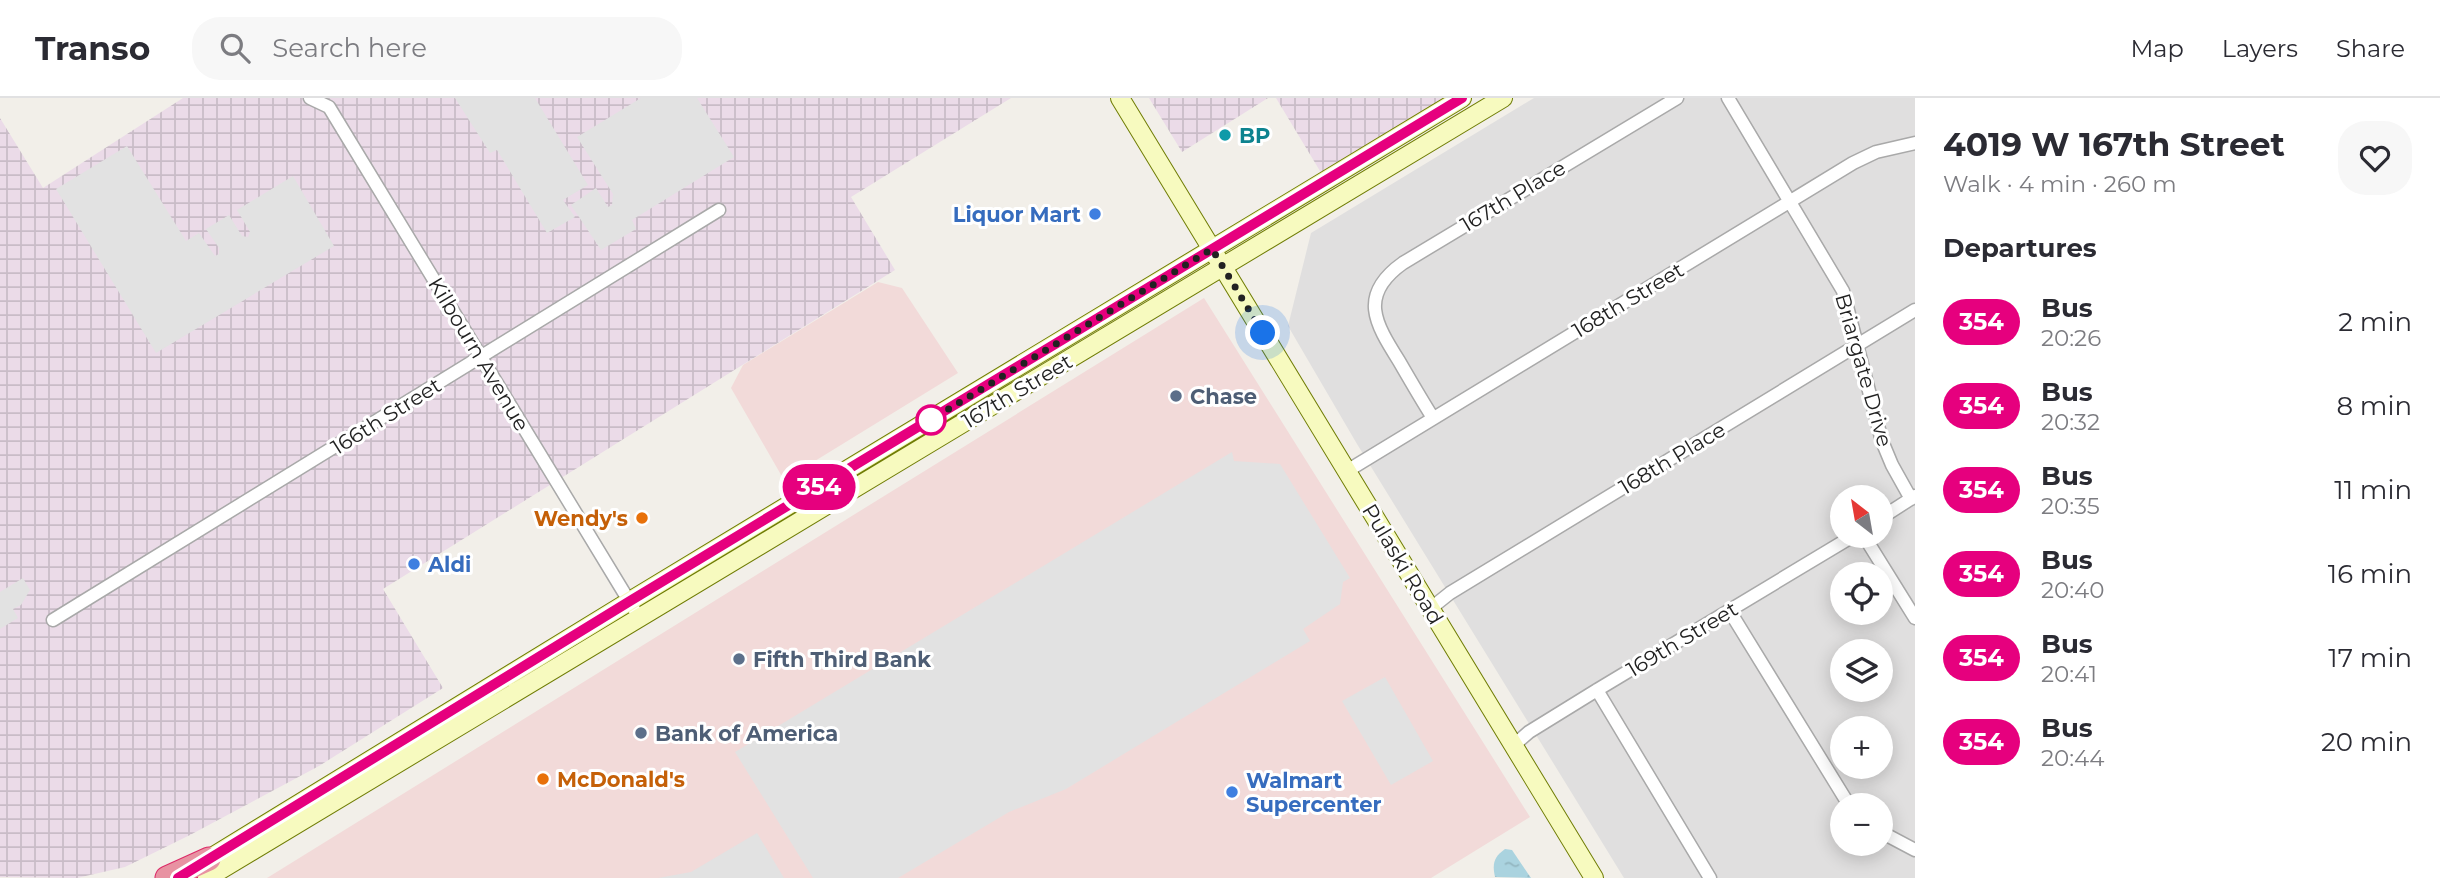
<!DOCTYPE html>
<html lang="en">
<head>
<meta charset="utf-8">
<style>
  :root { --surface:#fff; --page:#f7f7f7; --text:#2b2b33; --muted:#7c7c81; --line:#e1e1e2 }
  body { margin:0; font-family:Montserrat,sans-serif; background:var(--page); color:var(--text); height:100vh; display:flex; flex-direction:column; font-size:26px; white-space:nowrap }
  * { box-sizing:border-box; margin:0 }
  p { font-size:23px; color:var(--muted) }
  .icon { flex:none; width:38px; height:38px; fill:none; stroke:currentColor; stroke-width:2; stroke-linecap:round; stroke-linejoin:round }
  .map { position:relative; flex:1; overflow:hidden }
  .sheet { display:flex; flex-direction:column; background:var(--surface); width:525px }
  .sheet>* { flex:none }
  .badge { padding:0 14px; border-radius:23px; font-size:24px; line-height:46px }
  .needle { width:46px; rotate:329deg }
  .buttons { position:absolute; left:1830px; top:387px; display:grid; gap:14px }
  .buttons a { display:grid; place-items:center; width:63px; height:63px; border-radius:50%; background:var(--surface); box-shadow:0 4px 18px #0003; font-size:35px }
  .you { position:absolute; width:35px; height:35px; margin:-18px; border:5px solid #fff; border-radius:50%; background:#1a73e8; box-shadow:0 0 0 10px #1a73e833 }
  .map>.badge { position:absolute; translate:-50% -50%; box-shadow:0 0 0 4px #fff }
  h2 { padding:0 28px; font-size:26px; line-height:63px }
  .round { display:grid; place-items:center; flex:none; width:74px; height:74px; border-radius:28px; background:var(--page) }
  .summary { display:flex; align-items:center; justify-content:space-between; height:119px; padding:0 28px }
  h1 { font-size:33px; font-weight:700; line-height:52px }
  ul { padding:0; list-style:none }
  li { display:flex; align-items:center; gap:21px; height:84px; padding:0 28px }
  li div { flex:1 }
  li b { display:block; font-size:26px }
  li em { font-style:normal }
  li .badge { min-width:77px; font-weight:700; text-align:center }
  header { display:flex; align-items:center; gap:42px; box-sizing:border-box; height:98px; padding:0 35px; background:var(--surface); border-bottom:2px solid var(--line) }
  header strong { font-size:33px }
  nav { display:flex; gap:38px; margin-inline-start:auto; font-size:24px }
  .search { width:490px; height:63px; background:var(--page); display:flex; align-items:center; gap:18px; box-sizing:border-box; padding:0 24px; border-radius:28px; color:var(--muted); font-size:26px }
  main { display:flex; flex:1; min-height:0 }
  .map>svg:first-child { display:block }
  .residential { fill:#e0dfdf; fill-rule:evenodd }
  .commercial { fill:#f2dad9 }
  .industrial { fill:url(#industrial-grid) }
  .parking { fill:#e2e2e2 }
  .water { fill:url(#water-ripples) }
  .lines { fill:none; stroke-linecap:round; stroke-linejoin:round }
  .minor-casing { stroke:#a9a9a9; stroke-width:15 }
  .secondary-casing { stroke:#707d05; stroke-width:20 }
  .motorway-casing { stroke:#dc2a67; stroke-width:25 }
  .minor { stroke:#fff; stroke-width:12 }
  .secondary { stroke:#f7fabf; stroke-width:18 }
  .motorway { stroke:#e892a2; stroke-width:23 }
  .line-casing { stroke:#fff; stroke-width:16 }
  .line { stroke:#e6007e; stroke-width:10 }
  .walk { stroke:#222; stroke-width:7; stroke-dasharray:0 12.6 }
  .culture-dot { fill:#0f9aa8; stroke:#fff; stroke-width:2.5 }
  .shop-dot { fill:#3f7fe0; stroke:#fff; stroke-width:2.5 }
  .service-dot { fill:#5c6f8a; stroke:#fff; stroke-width:2.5 }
  .stop-dot { fill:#fff; stroke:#e6007e; stroke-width:3.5 }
  .food-dot { fill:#e8710a; stroke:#fff; stroke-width:2.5 }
  .labels { text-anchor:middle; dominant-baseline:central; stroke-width:6; stroke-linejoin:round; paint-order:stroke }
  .culture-label { font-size:21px; font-weight:bold; fill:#0d838f; stroke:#fff; text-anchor:start }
  .street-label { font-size:21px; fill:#222; stroke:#fff }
  .shop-label { font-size:21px; font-weight:bold; fill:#366cbe; stroke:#fff; text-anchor:start }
  .service-label { font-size:21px; font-weight:bold; fill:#4e5e75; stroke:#fff; text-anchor:start }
  .food-label { font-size:21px; font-weight:bold; fill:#c56008; stroke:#fff; text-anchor:end }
</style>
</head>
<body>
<header>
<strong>Transo</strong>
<div class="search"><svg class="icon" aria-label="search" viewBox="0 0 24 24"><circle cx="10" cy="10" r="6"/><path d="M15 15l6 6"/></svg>Search here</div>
<nav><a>Map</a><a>Layers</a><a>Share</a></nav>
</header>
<main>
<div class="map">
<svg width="1915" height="780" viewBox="0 0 1915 780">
  <defs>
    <pattern id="industrial-grid" width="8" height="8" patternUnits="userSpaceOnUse" patternTransform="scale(1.75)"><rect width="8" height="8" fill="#ebdbe8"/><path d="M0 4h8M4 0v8" fill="none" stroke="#c9bcc7"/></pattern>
    <pattern id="water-ripples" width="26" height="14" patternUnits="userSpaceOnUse" patternTransform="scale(1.75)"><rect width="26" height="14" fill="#aad3df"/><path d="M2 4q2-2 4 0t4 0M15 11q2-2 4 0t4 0" fill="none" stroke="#92b5bf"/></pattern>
  </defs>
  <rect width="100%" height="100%" fill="#f2efe9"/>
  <path class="residential" d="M 1534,0 L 1915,0 L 1915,780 L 1624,780 L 1357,346 L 1288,228 L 1311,135 ZM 1843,399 L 1881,399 L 1881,438 L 1843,438 ZM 1843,476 L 1881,476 L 1881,514 L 1843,514 ZM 1843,553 L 1881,553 L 1881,592 L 1843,592 ZM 1843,630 L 1881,630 L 1881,668 L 1843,668 ZM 1843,707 L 1881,707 L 1881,746 L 1843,746 Z"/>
  <path class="commercial" d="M 878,184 L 902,190 L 958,275 L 784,382 L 731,290 L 743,267 Z
    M 1204,200 L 1530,719 L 1431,780 L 267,780 Z"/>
  <path class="industrial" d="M 183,0 L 1011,0 L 851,99 L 895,172 L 383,491 L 443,590 L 319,668 L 190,737 L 125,769 L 77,780 L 0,779 L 0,20 L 43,90 Z
    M 1149,0 L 1268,0 L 1182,54 Z
    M 1276,0 L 1453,0 L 1323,78 Z"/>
  <path class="parking" d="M 455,0 L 535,0 L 588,87 L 563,102 L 575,119 L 547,135 L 497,52 L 490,55 Z
    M 641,0 L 697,0 L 734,59 L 632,122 L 636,131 L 601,152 L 571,107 L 596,90 L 608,109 L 612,107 L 613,96 L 577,39 Z
    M 127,48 L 186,143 L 199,135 L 215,158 L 219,156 L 219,150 L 206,131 L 229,117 L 242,138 L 248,139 L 250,134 L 237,112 L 293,78 L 334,148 L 156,255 L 56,91 Z
    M 1232,354 L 1234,363 L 1280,366 L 1350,480 L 1343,484 L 1340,506 L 1303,531 L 1310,543 L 1066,691 L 1009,714 L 898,780 L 813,780 L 735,654 Z
    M 23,480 L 30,492 L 21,507 L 13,511 L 18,520 L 0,531 L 0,494 Z
    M 1385,579 L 1433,663 L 1391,687 L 1342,603 Z
    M 757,735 L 784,780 L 658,780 L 691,774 Z"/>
  <path class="water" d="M 1505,751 L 1512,752 L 1531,780 L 1495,779 C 1492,765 1494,759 1505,751 Z"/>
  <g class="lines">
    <g class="minor-casing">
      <path id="minor" d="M 310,0 L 329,9 L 640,521
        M 1728,0 L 1843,193 L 1882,343 L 1892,367 L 1911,401
        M 1433,320 C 1421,301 1410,282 1399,263 C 1375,225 1358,197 1403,165 L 1677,0
        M 1347,373 L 1853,65 L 1876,54 L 1915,45
        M 1881,420 L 1915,398
        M 1864,438 L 1915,520
        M 1430,511 L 1450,495 L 1915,212
        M 1729,512 L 1849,707
        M 53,522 L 719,112
        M 1597,592 L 1710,780
        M 1513,648 L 1529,634 L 1597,592 L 1853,438
        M 1881,734 L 1915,752"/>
    </g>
    <g class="secondary-casing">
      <path id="secondary" d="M 1120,0 L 1594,780
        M 199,767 L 630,503 L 1462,0
        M 207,780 L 1503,0"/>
    </g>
    <g class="motorway-casing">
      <path id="motorway" d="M 167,780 L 209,761"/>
    </g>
    <use href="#minor" class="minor"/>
    <use href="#secondary" class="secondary"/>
    <use href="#motorway" class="motorway"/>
  </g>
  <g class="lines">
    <g class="line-casing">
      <path id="line" d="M 178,780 L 630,503 L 1462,0"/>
    </g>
    <use href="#line" class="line"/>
    <path class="walk" d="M 931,322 L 929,323 L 1212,151 L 1263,235"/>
  </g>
  <circle class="culture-dot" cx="1225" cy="37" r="7"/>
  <g class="shop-dot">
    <circle cx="1095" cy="116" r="7"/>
    <circle cx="414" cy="466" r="7"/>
    <circle cx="1232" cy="694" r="7"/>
  </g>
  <g class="service-dot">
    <circle cx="1176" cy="298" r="7"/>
    <circle cx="739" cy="561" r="7"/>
    <circle cx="641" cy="635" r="7"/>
  </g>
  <circle class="stop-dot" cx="931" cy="322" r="14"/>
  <g class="food-dot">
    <circle cx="642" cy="420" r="7"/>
    <circle cx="543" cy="681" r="7"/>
  </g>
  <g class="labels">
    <g class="culture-label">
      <text x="1239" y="37">BP</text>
    </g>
    <g class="street-label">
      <text transform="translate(1513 98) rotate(-31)">167th Place</text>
      <text transform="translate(1628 202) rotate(-31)">168th Street</text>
      <text transform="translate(479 256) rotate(59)">Kilbourn Avenue</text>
      <text transform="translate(1864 272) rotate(74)">Briargate Drive</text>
      <text transform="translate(1017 293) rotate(-31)">167th Street</text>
      <text transform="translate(386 318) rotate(-32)">166th Street</text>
      <text transform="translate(1672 360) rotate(-31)">168th Place</text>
      <text transform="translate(1403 466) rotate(59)">Pulaski Road</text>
      <text transform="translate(1682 541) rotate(-31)">169th Street</text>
    </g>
    <g class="shop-label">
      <text x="1081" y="116" text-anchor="end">Liquor Mart</text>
      <text x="428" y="466">Aldi</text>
      <text x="1246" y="682">Walmart<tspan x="1246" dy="24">Supercenter</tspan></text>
    </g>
    <g class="service-label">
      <text x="1190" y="298">Chase</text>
      <text x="753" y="561">Fifth Third Bank</text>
      <text x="655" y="635">Bank of America</text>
    </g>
    <g class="food-label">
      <text x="628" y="420">Wendy's</text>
      <text x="557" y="681" text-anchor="start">McDonald's</text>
    </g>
  </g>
</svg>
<div class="buttons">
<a><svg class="needle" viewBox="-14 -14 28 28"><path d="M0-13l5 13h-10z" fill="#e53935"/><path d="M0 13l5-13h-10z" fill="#7c7c81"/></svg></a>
<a><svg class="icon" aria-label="locate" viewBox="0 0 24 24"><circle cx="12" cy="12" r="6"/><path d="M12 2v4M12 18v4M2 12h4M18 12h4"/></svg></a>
<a><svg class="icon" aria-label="layers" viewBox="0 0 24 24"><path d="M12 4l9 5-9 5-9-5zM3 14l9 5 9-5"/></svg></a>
<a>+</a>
<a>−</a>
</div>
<div class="you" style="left:1263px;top:235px"></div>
<b class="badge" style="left:819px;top:389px;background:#e6007e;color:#fff">354</b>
</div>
<section class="sheet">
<div class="summary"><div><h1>4019 W 167th Street</h1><p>Walk · 4 min · 260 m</p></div><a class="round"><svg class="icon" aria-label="heart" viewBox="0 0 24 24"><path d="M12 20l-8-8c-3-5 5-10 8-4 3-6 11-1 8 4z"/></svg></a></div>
<h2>Departures</h2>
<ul>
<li><span class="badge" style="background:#e6007e;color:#fff">354</span><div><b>Bus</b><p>20:26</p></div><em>2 min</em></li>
<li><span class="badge" style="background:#e6007e;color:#fff">354</span><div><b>Bus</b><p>20:32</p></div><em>8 min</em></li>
<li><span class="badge" style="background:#e6007e;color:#fff">354</span><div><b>Bus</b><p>20:35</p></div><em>11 min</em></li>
<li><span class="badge" style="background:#e6007e;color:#fff">354</span><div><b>Bus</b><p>20:40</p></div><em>16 min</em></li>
<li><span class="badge" style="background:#e6007e;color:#fff">354</span><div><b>Bus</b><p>20:41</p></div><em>17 min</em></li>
<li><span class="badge" style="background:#e6007e;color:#fff">354</span><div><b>Bus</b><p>20:44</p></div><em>20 min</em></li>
</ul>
</section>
</main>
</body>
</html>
